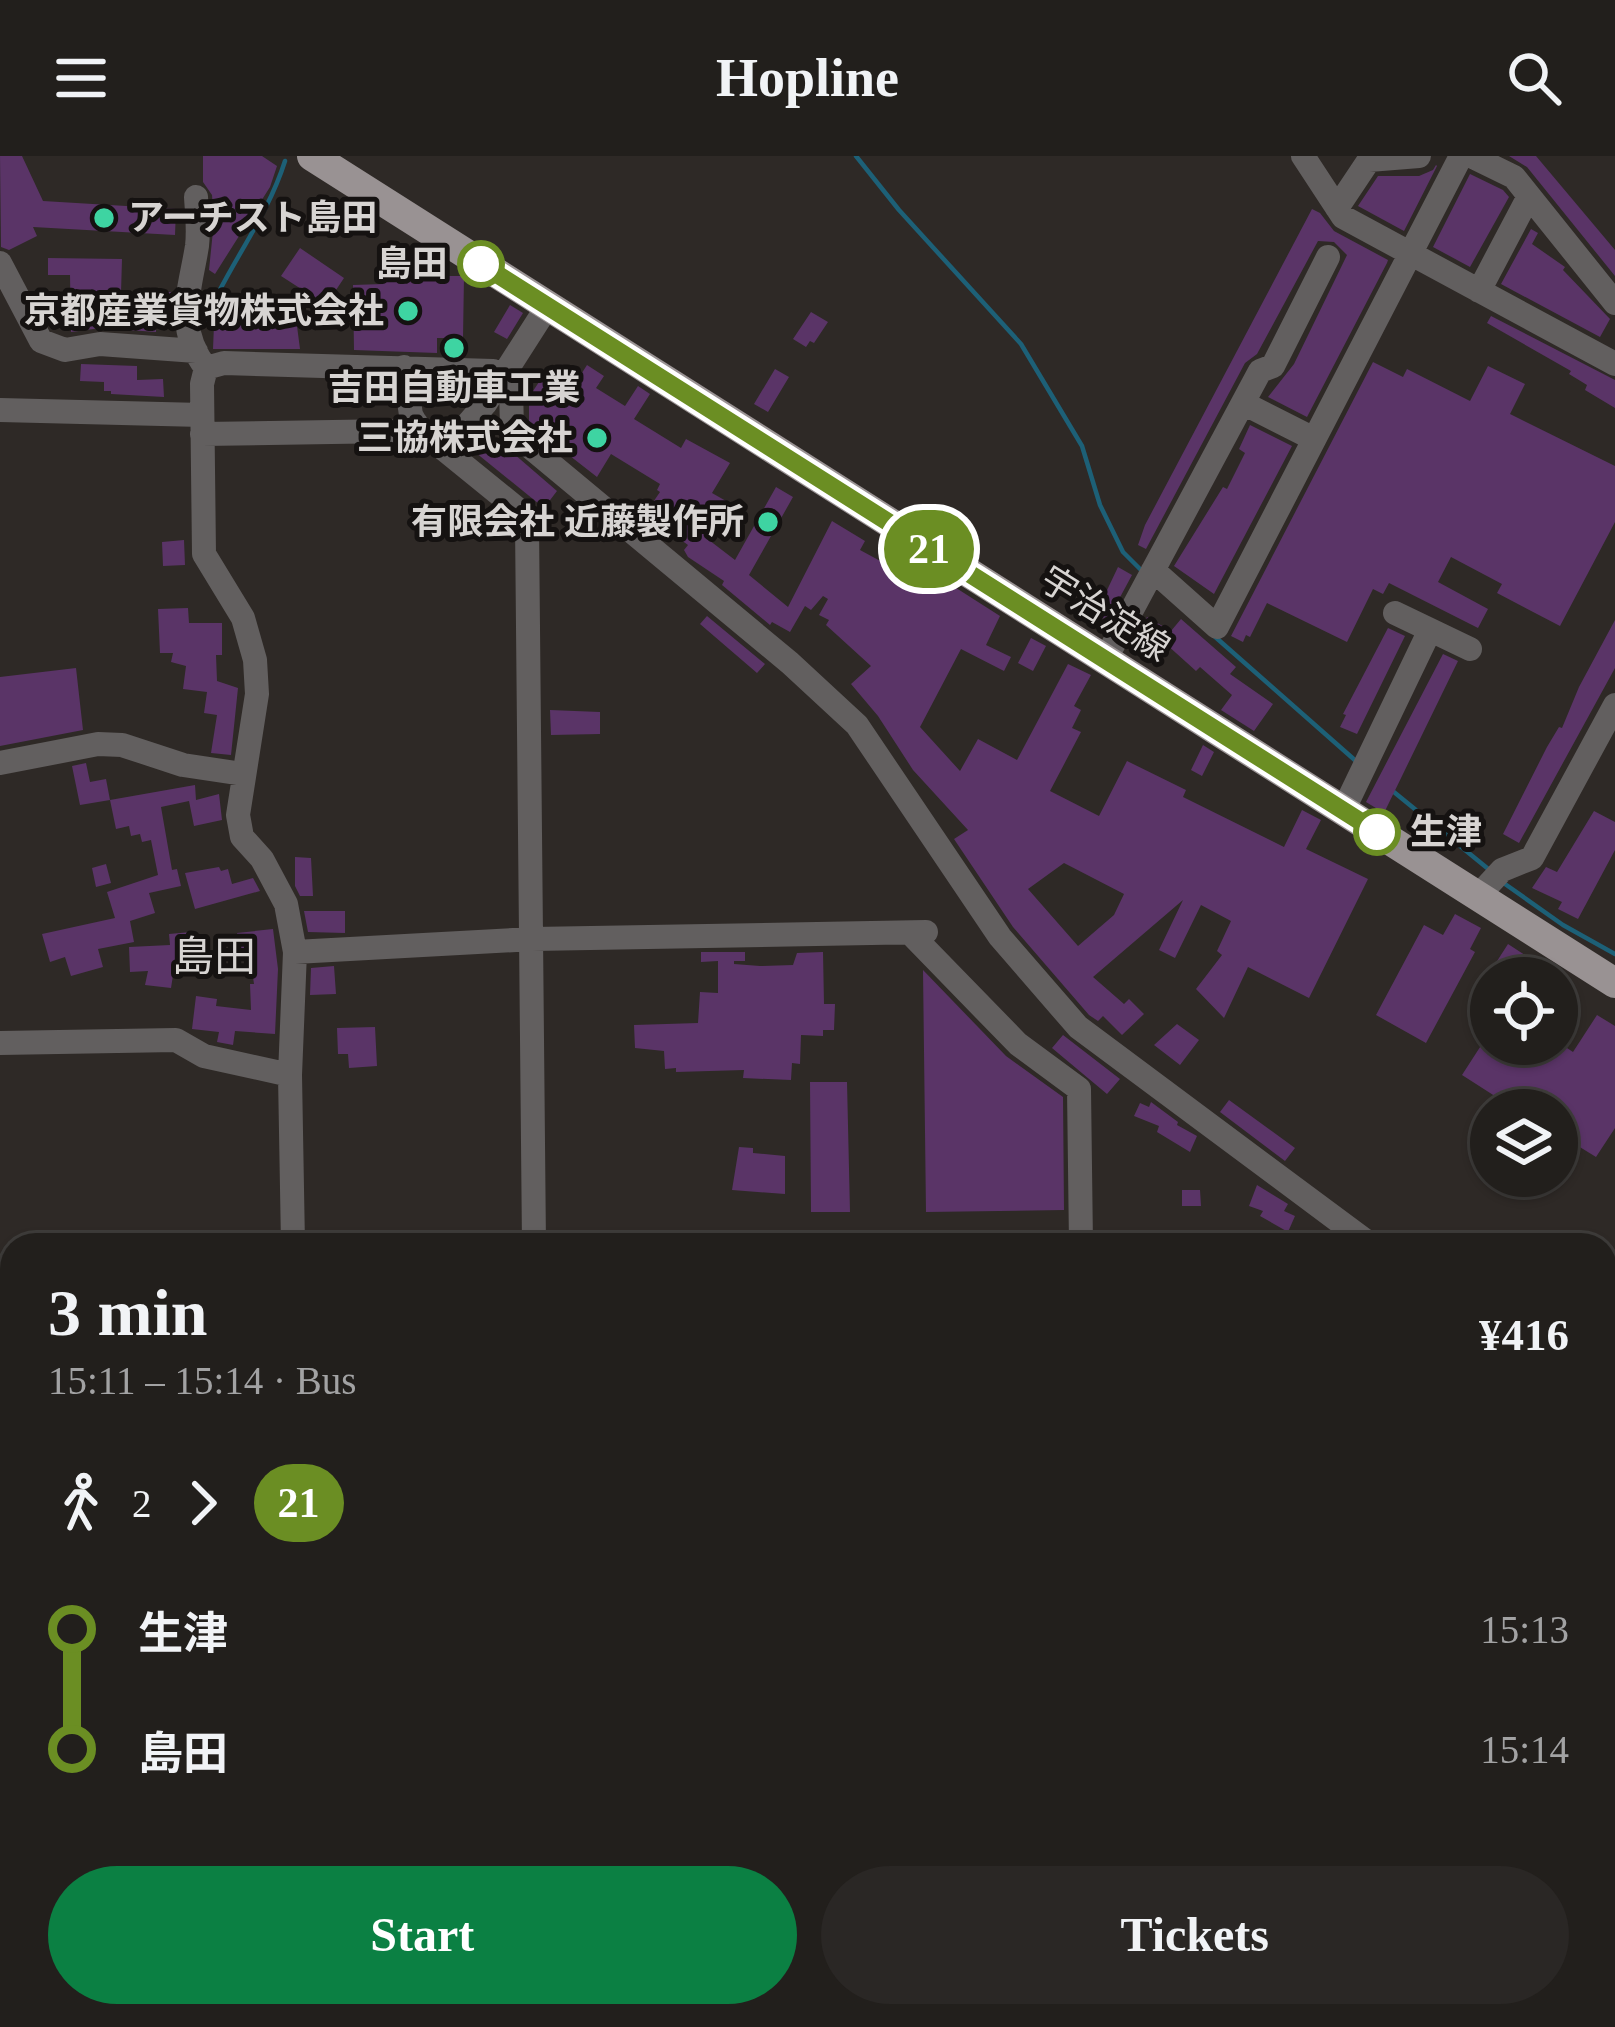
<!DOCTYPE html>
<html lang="en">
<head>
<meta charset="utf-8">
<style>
  :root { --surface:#221f1c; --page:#2a2725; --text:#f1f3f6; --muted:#a2a2a3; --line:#3f3d3b; --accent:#0b8043 }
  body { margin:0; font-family:"Times New Roman","Noto Sans JP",serif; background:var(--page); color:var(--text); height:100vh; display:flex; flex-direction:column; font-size:45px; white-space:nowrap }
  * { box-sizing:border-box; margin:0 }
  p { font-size:39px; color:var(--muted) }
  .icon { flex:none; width:66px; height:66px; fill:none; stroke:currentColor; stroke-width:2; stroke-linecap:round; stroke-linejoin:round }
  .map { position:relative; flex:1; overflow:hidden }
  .details { position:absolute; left:0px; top:1077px; width:1617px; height:795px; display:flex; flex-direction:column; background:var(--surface); border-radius:36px 36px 0 0; box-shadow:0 3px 9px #0004,0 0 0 3px var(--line) }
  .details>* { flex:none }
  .badge { padding:0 24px; border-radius:39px; font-size:42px; line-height:78px }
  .fabs { position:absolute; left:1470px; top:801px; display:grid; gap:24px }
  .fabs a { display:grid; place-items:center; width:108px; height:108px; border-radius:50%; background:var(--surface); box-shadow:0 3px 9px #0004,0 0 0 3px var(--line); font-size:60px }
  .map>.badge { position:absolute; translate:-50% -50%; box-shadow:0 0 0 6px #fff }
  .legs { display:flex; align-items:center; gap:18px; height:132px; padding:0 48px; font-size:39px }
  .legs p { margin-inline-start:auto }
  .overview { display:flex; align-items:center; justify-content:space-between; height:204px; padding:0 48px }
  h1 { font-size:66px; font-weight:800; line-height:90px }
  .button { display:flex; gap:24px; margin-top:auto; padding:24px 48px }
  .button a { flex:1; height:138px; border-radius:72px; background:var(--accent); color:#fff; font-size:48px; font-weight:800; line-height:138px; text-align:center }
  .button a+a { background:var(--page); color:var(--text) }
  ul { padding:0 48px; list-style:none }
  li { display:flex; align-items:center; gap:42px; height:120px; font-size:45px }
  li i { display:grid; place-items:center; width:18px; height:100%; margin:0 15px; background:currentColor }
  li i::after { content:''; width:30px; height:30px; margin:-15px; border:9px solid; border-radius:50%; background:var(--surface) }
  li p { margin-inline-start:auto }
  li:first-child i { background:linear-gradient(#0000 50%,currentColor 0) }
  li:last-child i { background:linear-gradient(currentColor 50%,#0000 0) }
  header { display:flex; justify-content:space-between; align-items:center; height:156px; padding:0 48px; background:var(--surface); font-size:54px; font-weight:800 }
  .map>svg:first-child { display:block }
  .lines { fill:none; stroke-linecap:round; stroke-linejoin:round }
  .stream { stroke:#1d6077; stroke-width:4.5 }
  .building { fill:#5a3467; fill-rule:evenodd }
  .minor { stroke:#625f5f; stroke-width:24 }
  .major { stroke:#999293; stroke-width:30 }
  .line-1-casing { stroke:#fff; stroke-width:27 }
  .line-1 { stroke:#6b8e23; stroke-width:18 }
  .poi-dot { fill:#3ed4a2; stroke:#151211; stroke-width:4.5 }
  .stop-1-dot { fill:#fff; stroke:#6b8e23; stroke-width:6 }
  .labels { text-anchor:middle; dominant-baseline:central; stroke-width:10; stroke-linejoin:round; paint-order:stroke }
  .poi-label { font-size:36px; font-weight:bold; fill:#d7d4d2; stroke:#151211; text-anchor:end }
  .stop-label { font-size:36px; font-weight:bold; fill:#d7d4d2; stroke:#151211; text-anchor:end }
  .street-label { font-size:36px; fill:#d7d4d2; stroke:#151211 }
  .quarter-label { font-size:42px; fill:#d7d4d2; stroke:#151211 }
</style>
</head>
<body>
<header><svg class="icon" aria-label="menu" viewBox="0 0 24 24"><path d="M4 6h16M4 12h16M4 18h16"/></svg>Hopline<svg class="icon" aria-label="search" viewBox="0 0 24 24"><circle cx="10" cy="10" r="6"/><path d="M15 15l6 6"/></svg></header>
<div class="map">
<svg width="1615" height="1871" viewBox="0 0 1615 1871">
  <rect width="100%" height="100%" fill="#2e2926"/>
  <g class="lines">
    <path class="stream" d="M 856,0 L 899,54 L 1021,188 L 1082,290 L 1100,349 L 1123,396 L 1142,415
      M 205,164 C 229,109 267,62 285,5
      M 1213,479 L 1357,606
      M 1389,632 L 1492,716
      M 1505,728 L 1563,769 L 1615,798"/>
  </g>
  <path class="building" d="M 0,0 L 22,0 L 43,45 L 176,53 L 175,79 L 33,71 L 37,80 L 9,94 L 1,91 Z
    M 203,0 L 262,0 L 277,10 L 270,31 L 215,118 L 209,114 L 214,65 L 212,39 L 203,26 Z
    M 1509,0 L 1536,0 L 1615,94 L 1615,120 L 1527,11 Z
    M 1436,9 L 1437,10 L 1404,75 L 1358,50 L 1378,20 L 1419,20 L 1433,14 Z
    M 1470,18 L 1503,34 L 1509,41 L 1470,111 L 1433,91 Z
    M 1312,53 L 1320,57 L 1334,75 L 1388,104 L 1387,107 L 1307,261 L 1268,241 L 1294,208 L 1347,99 L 1334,86 L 1318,85 L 1257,198 L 1245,207 L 1146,393 L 1138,389 L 1145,369 Z
    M 1531,73 L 1538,77 L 1532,88 L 1565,111 L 1563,114 L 1610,163 L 1600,181 L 1501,128 Z
    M 300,92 L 344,122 L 326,149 L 281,120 Z
    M 48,102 L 122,103 L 121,137 L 171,136 L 170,155 L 156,155 L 156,176 L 101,172 L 71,176 L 70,119 L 48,119 Z
    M 438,107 L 438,120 L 464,120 L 463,182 L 437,182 L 437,197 L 354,194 L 353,129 L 383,128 L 383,117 L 406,117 L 406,108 Z
    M 510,149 L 523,157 L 507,183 L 494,176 Z
    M 811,156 L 828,166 L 814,187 L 810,185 L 806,191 L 793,183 Z
    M 1491,160 L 1615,224 L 1615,252 L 1585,234 L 1587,229 L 1569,218 L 1571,215 L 1487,167 Z
    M 214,169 L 297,170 L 300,193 L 213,193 Z
    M 1373,206 L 1403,221 L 1407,213 L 1470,245 L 1488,210 L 1525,228 L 1510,258 L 1615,310 L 1615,366 L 1560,470 L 1497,437 L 1502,428 L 1451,401 L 1438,426 L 1488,453 L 1478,472 L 1389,427 L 1383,438 L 1373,433 L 1347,486 L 1267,447 L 1250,481 L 1246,479 L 1243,486 L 1231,480 Z
    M 81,208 L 137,210 L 137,224 L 163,223 L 164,241 L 111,238 L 111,235 L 104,235 L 104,226 L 80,225 Z
    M 587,209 L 604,220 L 596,232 L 625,250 L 638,230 L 650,238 L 634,263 L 681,292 L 686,283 L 730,307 L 712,337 L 726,345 L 705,381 L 735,404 L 776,331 L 793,341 L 749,419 L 788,451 L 832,365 L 865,385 L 860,394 L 921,427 L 928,414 L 1000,460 L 986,489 L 1011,501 L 1004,515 L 961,493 L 920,571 L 960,615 L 978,583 L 1017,604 L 1068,508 L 1091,519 L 1074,550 L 1081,554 L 1072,572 L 1081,576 L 1050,635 L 1099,660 L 1127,605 L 1186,634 L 1183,641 L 1284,691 L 1302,654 L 1321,664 L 1306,693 L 1368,723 L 1309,842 L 1248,811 L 1224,862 L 1196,833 L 1222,799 L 1217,795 L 1231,765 L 1201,749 L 1175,802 L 1159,794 L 1183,744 L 1093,821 L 1124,848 L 1129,843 L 1144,858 L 1122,879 L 1103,860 L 1098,865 L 1089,859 L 1013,771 L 954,683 L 968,674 L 913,614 L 878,560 L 851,528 L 871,510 L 826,469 L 829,464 L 819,459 L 828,443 L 823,440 L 811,454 L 805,450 L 790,476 L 772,466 L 770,469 L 722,429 L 724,425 L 688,401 L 684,394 L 688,389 L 645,358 L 660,336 L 657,334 L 660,328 L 611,298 L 597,321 L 529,268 L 529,241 L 543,220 L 569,237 ZM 1064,707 L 1124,738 L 1114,759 L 1078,790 L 1028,733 Z
    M 775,213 L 789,221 L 768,256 L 754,248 Z
    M 1250,269 L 1292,290 L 1214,438 L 1174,410 L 1223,331 L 1227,333 L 1245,297 L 1239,293 Z
    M 479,280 L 493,290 L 498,284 L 557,335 L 544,352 L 470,292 Z
    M 184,384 L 185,409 L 163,410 L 162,386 Z
    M 1118,411 L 1132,419 L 1111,458 L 1090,470 Z
    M 188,452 L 189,467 L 222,467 L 222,499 L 216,499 L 217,525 L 238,532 L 231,599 L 211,597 L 217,559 L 204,557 L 207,536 L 183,533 L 186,510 L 171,506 L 173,497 L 160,497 L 158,453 Z
    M 707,460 L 765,508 L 757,517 L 700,468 Z
    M 1147,461 L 1171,475 L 1181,463 L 1236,511 L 1230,518 L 1273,548 L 1254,575 L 1221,554 L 1232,539 L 1200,511 L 1196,515 L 1156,479 L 1144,500 L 1130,493 Z
    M 1615,464 L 1615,512 L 1519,687 L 1503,678 L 1547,591 L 1559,571 L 1562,572 L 1579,531 Z
    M 1388,472 L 1405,480 L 1357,578 L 1340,571 L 1346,559 L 1343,558 Z
    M 1031,482 L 1046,490 L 1033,515 L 1018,507 Z
    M 1443,498 L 1458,505 L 1384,657 L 1366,646 Z
    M 76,512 L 83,574 L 0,590 L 0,521 Z
    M 550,554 L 600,556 L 600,578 L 551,579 Z
    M 1203,589 L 1214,596 L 1202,620 L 1191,614 Z
    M 86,607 L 90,626 L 106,623 L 110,644 L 80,649 L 72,610 Z
    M 195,629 L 196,644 L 219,638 L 222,664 L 194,670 L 189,645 L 161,651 L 172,714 L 177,713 L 181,730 L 149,737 L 155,757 L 130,765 L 134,786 L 98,793 L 103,811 L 71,820 L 65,801 L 50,806 L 42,778 L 115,762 L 107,736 L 158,719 L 151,684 L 142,686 L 140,678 L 131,680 L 129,670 L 116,673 L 110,644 Z
    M 1594,655 L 1615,666 L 1615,694 L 1578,763 L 1558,753 L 1562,746 L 1532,732 L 1546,711 L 1557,716 Z
    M 295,701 L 311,702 L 313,740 L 300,740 L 295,730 Z
    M 106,708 L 111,727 L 96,731 L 92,712 Z
    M 219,711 L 221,715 L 228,713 L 232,728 L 253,722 L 260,735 L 195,753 L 185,717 Z
    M 304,755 L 345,755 L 345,777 L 308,776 Z
    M 1455,758 L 1481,772 L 1470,793 L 1475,796 L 1426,887 L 1376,859 L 1424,769 L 1443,779 Z
    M 273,773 L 278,813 L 275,878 L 235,875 L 233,889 L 217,886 L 219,876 L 192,873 L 196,840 L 217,843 L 216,850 L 251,854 L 250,828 L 254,828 L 250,800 L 240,801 L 237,777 Z
    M 191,776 L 193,812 L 174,813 L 171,832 L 145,829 L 148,815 L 130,816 L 129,791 L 170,789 L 169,778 Z
    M 1508,788 L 1560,822 L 1500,822 L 1490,816 Z
    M 701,796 L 745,796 L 745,805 L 734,805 L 734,808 L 760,810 L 793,809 L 797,797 L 823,796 L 824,848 L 835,848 L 834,874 L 823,874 L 823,880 L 801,879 L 800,908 L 792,907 L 791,924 L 743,922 L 744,914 L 676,916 L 676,912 L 665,913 L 664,895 L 635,892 L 634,869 L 698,867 L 700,836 L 718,837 L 718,805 L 701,806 Z
    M 334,810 L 336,838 L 310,839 L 311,812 Z
    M 923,814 L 1006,900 L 1063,941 L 1064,1054 L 926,1056 Z
    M 1597,859 L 1615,870 L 1615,972 L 1596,1001 L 1557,977 L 1557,954 L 1507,954 L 1498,949 L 1501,944 L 1462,919 L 1482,888 L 1561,888 L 1573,896 Z
    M 1177,868 L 1199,884 L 1180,909 L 1154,889 Z
    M 375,871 L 377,910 L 349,912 L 348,898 L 338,898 L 337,872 Z
    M 1063,879 L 1120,923 L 1107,938 L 1052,892 Z
    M 810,926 L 847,926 L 850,1056 L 811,1056 Z
    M 1229,944 L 1295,992 L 1285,1005 L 1220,956 Z
    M 1151,946 L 1178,966 L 1177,969 L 1197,980 L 1190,996 L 1157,976 L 1159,970 L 1134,960 L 1140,947 L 1149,951 Z
    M 739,991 L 753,992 L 753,997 L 785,1000 L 785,1038 L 732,1034 Z
    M 1257,1029 L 1288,1048 L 1284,1055 L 1295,1060 L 1288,1076 L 1260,1060 L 1263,1055 L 1249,1050 Z
    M 1182,1034 L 1200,1034 L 1201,1050 L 1182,1050 Z"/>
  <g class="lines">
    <path class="minor" d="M 1303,0 L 1343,61 L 1615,208
      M 1471,0 L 1514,21 L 1615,147
      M 196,41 C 197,57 199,74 197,90 C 190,135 174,170 206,212 L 202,228 L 204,398 L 243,462 L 255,504 L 257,538 L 238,659 L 242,681 L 262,703 L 286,748 L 295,796 L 290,919 L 293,1089
      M 1337,52 L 1369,4 L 1419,0
      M 0,107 L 41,185 L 65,194 L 100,188 L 196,195
      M 1479,135 L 1528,42
      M 404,211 L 411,259 L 419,273 L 520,355 L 527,368 L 534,1089
      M 206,212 L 224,207 L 493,215 L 511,228 L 512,276 L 790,507 L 857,569 L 1000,781 L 1078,871 L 1371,1089
      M 1243,247 L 1314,283
      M 0,254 L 202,259
      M 202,278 L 395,275 L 416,267
      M 445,294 L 485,248 L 547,151
      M 1153,414 L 1217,471 L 1461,0
      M 1395,457 L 1470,493
      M 1105,504 L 1260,215 L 1273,210 L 1328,101
      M 0,607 L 98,588 L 122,589 L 183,609 L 243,618
      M 1343,655 L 1430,474
      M 1478,740 L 1502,714 L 1532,702 L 1615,549
      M 910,777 L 1018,888 L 1079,933 L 1081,1089
      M 295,796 L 533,783 L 926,776
      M 0,887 L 176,884 L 204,900 L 290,919
      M 1605,1152 L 1615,1155
      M 1612,1363 L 1615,1490
      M 0,1377 L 12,1377
      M 0,1653 L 12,1653
      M 279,1860 L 279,1871
      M 542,1860 L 542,1871"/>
    <path class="major" d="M 312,0 L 1615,827"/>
  </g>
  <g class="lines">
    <g class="line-1-casing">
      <path id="line-1" d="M 481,108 L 1377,676"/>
    </g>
    <use href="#line-1" class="line-1"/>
  </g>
  <g class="poi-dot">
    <circle cx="104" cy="62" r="12"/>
    <circle cx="408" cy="155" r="12"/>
    <circle cx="454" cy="192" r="12"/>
    <circle cx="597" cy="282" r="12"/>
    <circle cx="768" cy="366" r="12"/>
  </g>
  <g class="stop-1-dot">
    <circle cx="481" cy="108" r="21"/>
    <circle cx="1377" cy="676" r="21"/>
  </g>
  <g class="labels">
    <g class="poi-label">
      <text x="128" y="62" text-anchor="start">アーチスト島田</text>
      <text x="384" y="155">京都産業貨物株式会社</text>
      <text x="454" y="232" text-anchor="middle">吉田自動車工業</text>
      <text x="573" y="282">三協株式会社</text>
      <text x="744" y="366">有限会社 近藤製作所</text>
    </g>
    <g class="stop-label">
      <text x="448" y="108">島田</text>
      <text x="1410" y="676" text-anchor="start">生津</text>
    </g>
    <g class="street-label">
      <text transform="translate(1105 458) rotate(32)">宇治淀線</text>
    </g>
    <g class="quarter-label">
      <text x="214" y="801">島田</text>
    </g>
  </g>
</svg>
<div class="fabs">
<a><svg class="icon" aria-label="locate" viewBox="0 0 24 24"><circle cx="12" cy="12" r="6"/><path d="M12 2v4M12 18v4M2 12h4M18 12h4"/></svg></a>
<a><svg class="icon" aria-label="layers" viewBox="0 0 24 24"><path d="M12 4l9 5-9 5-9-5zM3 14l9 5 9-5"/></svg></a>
</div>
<b class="badge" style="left:929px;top:393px;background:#6b8e23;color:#fff">21</b>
<section class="details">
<div class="overview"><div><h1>3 min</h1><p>15:11 – 15:14 · Bus</p></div><b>¥416</b></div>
<div class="legs"><svg class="icon" aria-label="walk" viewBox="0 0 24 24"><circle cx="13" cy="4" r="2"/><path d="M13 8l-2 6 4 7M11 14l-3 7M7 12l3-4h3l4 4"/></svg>2<svg class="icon" aria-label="forward" viewBox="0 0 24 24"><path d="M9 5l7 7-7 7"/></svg><b class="badge" style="background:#6b8e23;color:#fff">21</b></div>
<ul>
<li><i style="color:#6b8e23"></i><b>生津</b><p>15:13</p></li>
<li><i style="color:#6b8e23"></i><b>島田</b><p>15:14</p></li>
</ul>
<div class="button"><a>Start</a><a>Tickets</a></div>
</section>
</div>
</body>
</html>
